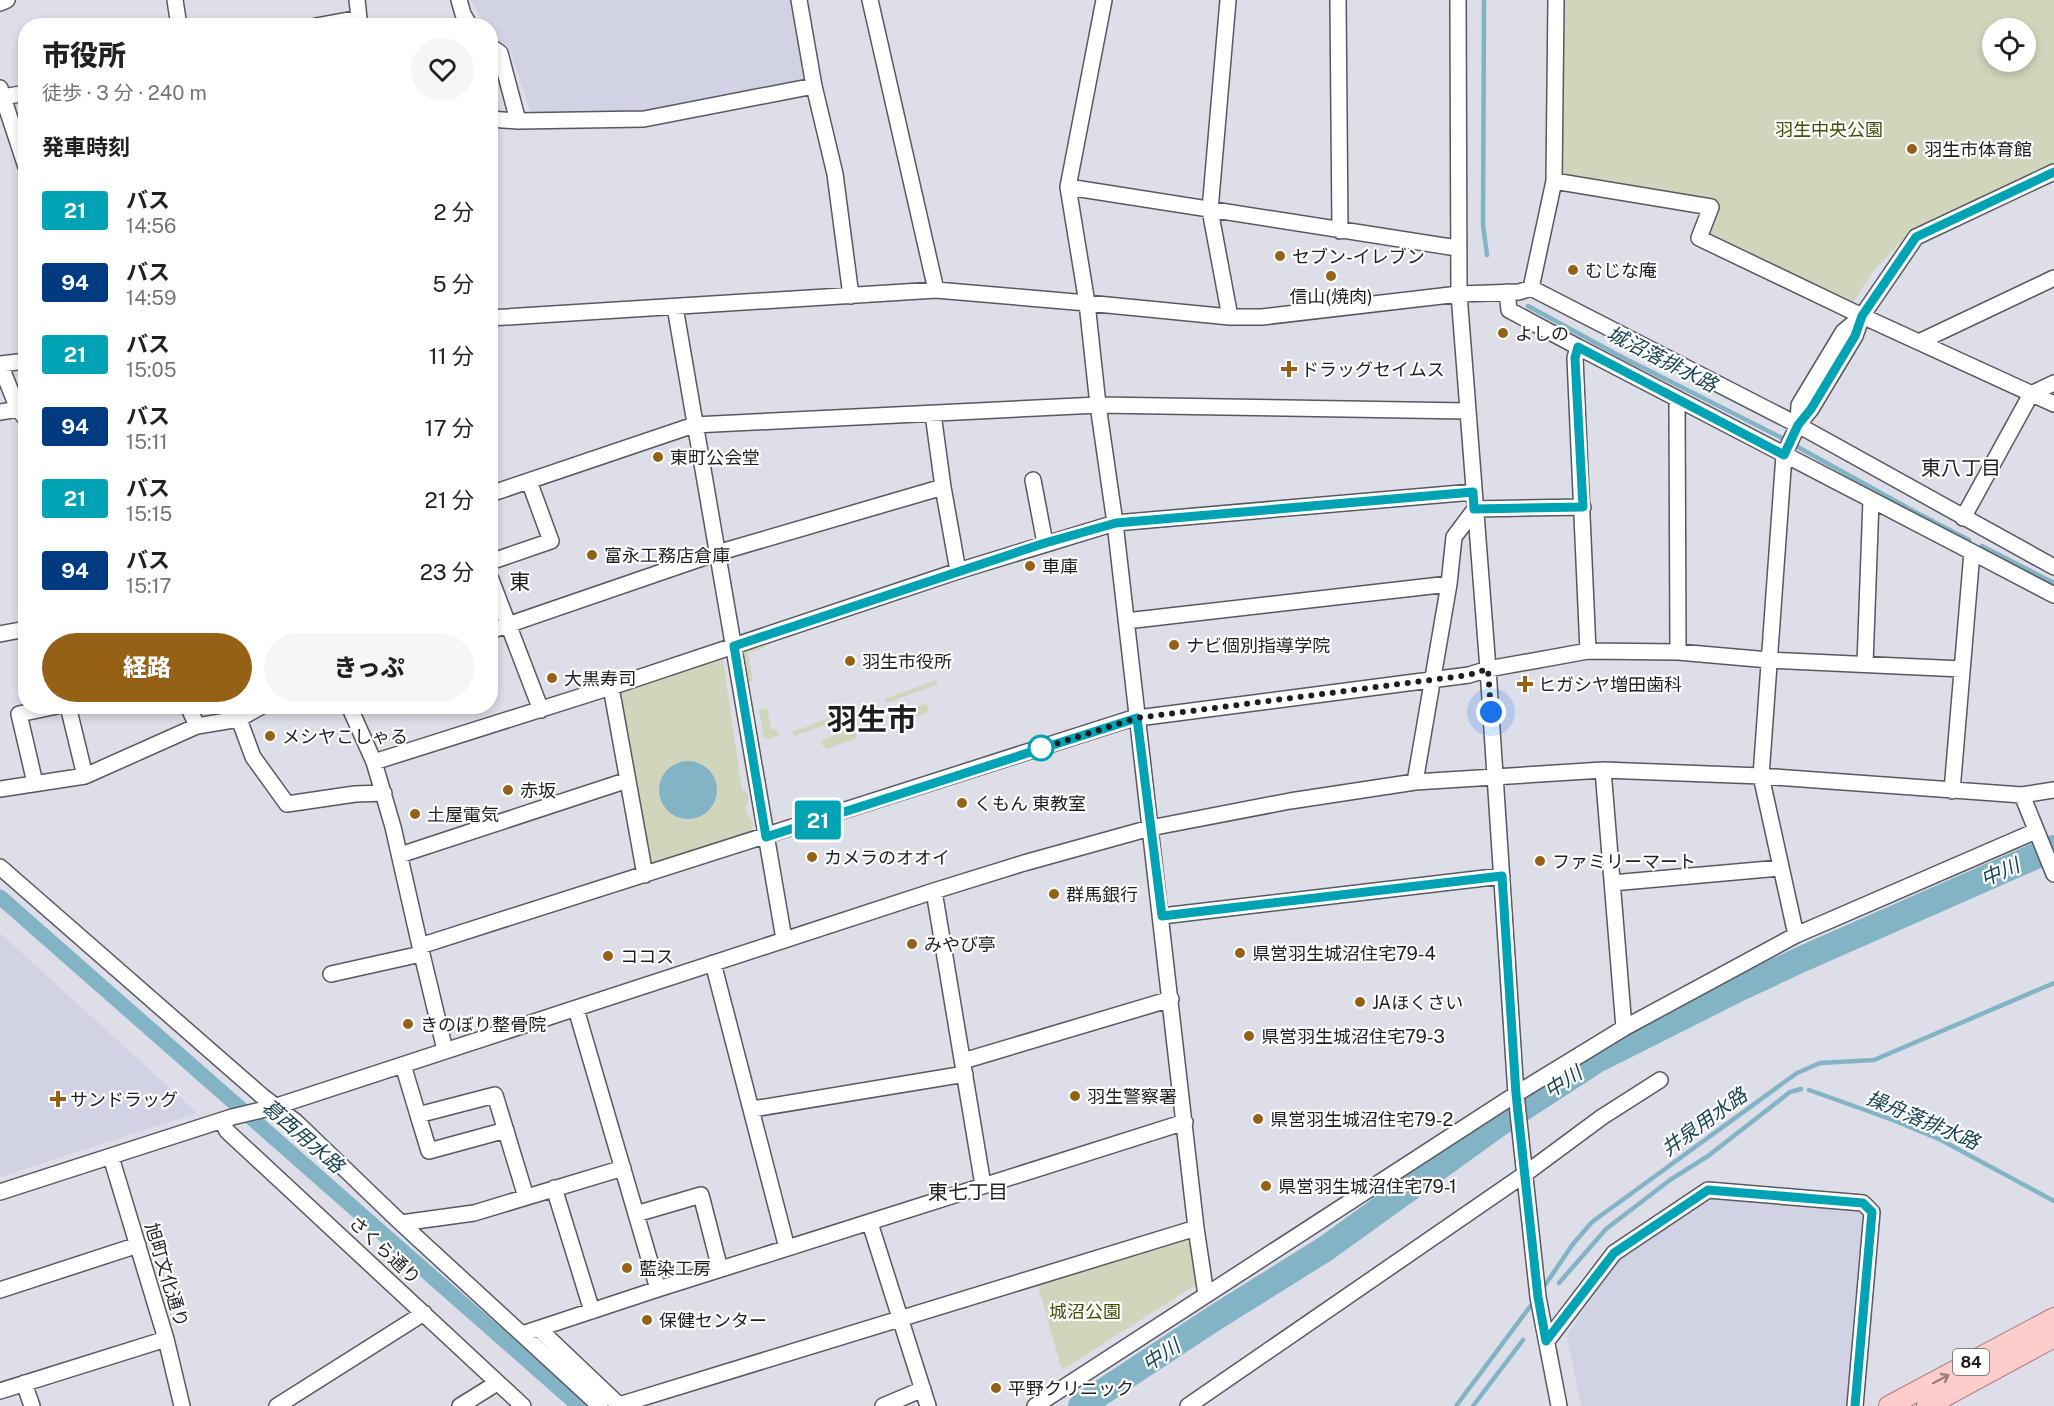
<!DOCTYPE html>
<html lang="ja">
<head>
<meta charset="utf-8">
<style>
  :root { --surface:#fff; --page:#f6f6f6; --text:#202124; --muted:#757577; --accent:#956116 }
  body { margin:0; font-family:"Public Sans","Noto Sans JP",sans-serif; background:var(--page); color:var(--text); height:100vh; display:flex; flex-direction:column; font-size:22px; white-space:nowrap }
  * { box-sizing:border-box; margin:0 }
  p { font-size:20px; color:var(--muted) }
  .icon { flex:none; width:33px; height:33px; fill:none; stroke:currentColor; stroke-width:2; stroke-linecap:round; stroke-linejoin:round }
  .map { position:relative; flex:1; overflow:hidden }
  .side { position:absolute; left:18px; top:18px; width:480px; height:696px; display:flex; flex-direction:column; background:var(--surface); border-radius:24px; box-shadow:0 3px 9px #0003 }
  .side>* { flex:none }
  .badge { padding:0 12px; border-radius:4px; font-size:21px; line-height:39px }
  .controls { position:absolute; left:1982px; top:18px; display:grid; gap:12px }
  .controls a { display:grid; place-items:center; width:54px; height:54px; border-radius:50%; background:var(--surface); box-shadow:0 3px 9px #0003; font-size:30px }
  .you { position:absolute; width:30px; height:30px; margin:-15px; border:4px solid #fff; border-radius:50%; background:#1a73e8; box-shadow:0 0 0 9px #1a73e833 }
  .map>.badge { position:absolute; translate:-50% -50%; box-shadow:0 0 0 3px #fff }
  h2 { padding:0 24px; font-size:22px; line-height:54px }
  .round { display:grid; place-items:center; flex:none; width:63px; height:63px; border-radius:32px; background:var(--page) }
  .summary { display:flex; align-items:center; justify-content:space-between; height:102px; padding:0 24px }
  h1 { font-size:28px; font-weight:800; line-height:45px }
  .cta { display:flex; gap:12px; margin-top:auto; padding:12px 24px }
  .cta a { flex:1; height:69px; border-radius:36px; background:var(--accent); color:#fff; font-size:24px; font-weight:800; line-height:69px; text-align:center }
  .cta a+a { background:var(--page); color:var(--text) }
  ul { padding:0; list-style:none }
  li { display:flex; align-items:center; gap:18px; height:72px; padding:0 24px }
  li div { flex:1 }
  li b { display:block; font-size:22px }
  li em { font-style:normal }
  li .badge { min-width:66px; font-weight:700; text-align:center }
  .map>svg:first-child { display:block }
  .built { fill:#d1d3e4 }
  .green { fill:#d0d5bb; fill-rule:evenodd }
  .water { fill:#83b4c5 }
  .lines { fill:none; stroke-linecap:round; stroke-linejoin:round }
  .stream { stroke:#83b4c5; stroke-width:4.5 }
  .canal { stroke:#83b4c5; stroke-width:15 }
  .river { stroke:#83b4c5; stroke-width:26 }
  .minor-casing { stroke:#585861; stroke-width:18 }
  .major-casing { stroke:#ae7a7a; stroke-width:22 }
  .minor { stroke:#fff; stroke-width:15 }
  .major { stroke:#fdcdcc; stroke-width:20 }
  .oneway { stroke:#997e80 }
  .line-casing { stroke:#fff; stroke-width:14 }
  .line { stroke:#00a3b4; stroke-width:9 }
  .walk { stroke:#1e1e22; stroke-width:6; stroke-dasharray:0 10.8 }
  .poi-dot { fill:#956116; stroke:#fff; stroke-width:2 }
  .stop-dot { fill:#fff; stroke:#00a3b4; stroke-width:3 }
  .labels { text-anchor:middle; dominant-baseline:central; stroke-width:4.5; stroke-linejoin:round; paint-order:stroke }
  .shield { fill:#fff; stroke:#626264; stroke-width:1.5 }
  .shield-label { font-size:16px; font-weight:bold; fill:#1e1e22 }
  .park-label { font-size:18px; fill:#464e09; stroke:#fff }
  .poi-label { font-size:18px; fill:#1e1e22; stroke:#fff; text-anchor:start }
  .street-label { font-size:18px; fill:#1e1e22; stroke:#fff }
  .water-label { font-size:20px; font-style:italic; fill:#194451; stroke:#fff }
  .neighbourhood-label { font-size:20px; fill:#1e1e22; stroke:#fff }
  .quarter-label { font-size:21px; fill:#1e1e22; stroke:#fff }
  .town-label { font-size:30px; font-weight:bold; fill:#1e1e22; stroke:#fff }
</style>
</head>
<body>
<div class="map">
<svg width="2054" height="1406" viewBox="0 0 2054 1406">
  <rect width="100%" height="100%" fill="#dddee8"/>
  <path class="built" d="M 471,0 L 796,0 L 807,82 L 642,113 L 531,114 L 510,49 L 491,33 L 490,26 L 484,25 Z
    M 0,933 L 197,1113 L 0,1177 Z
    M 1712,1196 L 1863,1209 L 1867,1214 L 1848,1406 L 1581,1406 L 1567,1336 L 1620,1255 Z"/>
  <path class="green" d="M 1561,0 L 2054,0 L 2054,163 L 1911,231 L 1871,274 L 1853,303 L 1707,233 L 1720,202 L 1560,175 ZM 1992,28 L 2025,28 L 2025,62 L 1992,62 Z
    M 763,642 L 764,648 L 748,653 L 753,682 L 748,683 L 742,649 Z
    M 722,654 L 742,790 C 748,791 749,798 748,804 L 745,806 L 746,814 L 749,815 L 754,825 L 749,833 L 659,864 L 651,863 L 646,857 L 616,692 Z
    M 936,680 L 938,684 L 887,703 L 885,699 Z
    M 924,704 L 929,707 L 927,713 L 898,723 L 895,714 Z
    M 767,708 L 771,730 L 776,729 L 779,734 L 778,736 L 768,739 L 764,737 L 759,710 Z
    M 846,712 L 848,717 L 794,736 L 792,732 Z
    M 853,728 L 857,738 L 827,749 L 821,744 L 824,739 Z
    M 1189,1238 L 1197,1284 L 1062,1370 L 1038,1286 Z"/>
  <path class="water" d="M659 790a29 29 0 1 1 58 0a29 29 0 1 1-58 0Z"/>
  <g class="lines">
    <path class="stream" d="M 1484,0 L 1483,225 L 1487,255
      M 1528,306 L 1618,355 L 1782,438
      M 1796,446 L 1917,513 L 1969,540
      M 1982,546 L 2054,583
      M 1809,1090 L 1893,1120 L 1941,1140 L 2054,1201
      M 1559,1283 L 1606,1229 L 1670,1180 L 1708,1156 L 1790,1092 L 1801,1089
      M 1541,1291 L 1573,1244 L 1592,1222 L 1797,1073 L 1820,1063 L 1874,1060 L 2054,983
      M 1456,1406 L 1535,1300
      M 1473,1406 L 1523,1340"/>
    <path class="canal" d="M 0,897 L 579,1406"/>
    <path class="river" d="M 1081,1406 L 1213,1319 L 1325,1249 L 1500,1123 L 1595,1061 L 1738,989 L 1802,959 L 2054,848"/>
    <g class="minor-casing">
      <path id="minor" d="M 175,0 L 179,26
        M 459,0 L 463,14 L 470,26
        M 799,0 L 814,86 L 835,174 L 851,296
        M 870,0 L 936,290
        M 1104,0 L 1068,187 L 1087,303 L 1098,405 L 1115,523 L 1196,1228 L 1206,1295
        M 1228,0 L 1210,210 L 1230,317
        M 1338,0 L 1340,231
        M 1458,0 L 1459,294 L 1488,669 L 1516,1094 L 1538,1297 L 1559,1406
        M 0,3 L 7,0
        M 316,26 L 359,18 L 357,0
        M 490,46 L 500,53 L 518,121
        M 0,88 L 26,167
        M 3,97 L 26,93
        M 490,119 L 518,121 L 644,119 L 814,86
        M 1554,181 L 1711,207 L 1699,238 L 1862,316 L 2054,404
        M 1068,187 L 1457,248
        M 1531,288 L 1554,181 L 1556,0
        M 1507,292 L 1509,310 L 1578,347 L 1575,358 L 1588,651
        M 675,307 L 784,939
        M 1862,316 L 1916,237 L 2054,172
        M 490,318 L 936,290 L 1087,303 L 1230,317 L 1262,317 L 1459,294 L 1519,292 L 1531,288 L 1798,425 L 2054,567
        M 1919,342 L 2054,278
        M 1578,347 L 1972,552 L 1952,791
        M 0,364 L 18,409 L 26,419
        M 0,364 L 26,361
        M 1677,399 L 1678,652
        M 0,412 L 18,409 L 26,405
        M 933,414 L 943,487 L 958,571
        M 1033,480 L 1045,543
        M 490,494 L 694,425 L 1098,405 L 1467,411
        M 1963,518 L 2031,394 L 2054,383
        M 1972,552 L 2054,595
        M 490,562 L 551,541 L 529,481
        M 490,577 L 541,710
        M 1126,621 L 1449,584
        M 490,631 L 717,553 L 943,487
        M 0,634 L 26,629
        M 1865,664 L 1871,500
        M 611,687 L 645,875
        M 68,706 L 85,776
        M 188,706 L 197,726
        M 349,706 L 374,762 L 393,827 L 420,946 L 445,1050
        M 239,719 L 253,757 L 287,804 L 355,794 L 384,793
        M 374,762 L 611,687 L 958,571 L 1115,523 L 1473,492
        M 1603,770 L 1624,1028
        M 1415,782 L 1449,584 L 1454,537 L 1475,509 L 1583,507
        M 35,783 L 19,714 L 57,706
        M 0,789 L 85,776 L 197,726 L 239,719 L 262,706
        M 2022,795 L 2054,874
        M 400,855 L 628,780
        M 0,867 L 262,1096 L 296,1122 L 401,1223 L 600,1406
        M 1612,883 L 1781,868
        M 934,891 L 983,1185
        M 1162,916 L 1502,876
        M 1796,935 L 2036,831
        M 420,946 L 1130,719 L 1469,675 L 1488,669 L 1588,651 L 1678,652 L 1769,660 L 1962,669
        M 713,963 L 787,1248
        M 331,974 L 421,954
        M 576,1009 L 658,1289
        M 963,1061 L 1171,999
        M 403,1065 L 418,1115 L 495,1095 L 526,1197
        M 753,1109 L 965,1074
        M 418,1115 L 429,1151 L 506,1130
        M 222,1121 L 227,1131 L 523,1406
        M 111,1157 L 166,1339 L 182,1406
        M 554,1188 L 592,1311
        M 0,1192 L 232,1117 L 274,1107 L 934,891 L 1024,863 L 1150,828 L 1290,801 L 1415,782 L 1603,770 L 1761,776 L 2022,795 L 2054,790
        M 636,1214 L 701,1195 L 720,1269
        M 401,1223 L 474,1213 L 623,1168
        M 870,1223 L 928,1406
        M 0,1290 L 138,1245
        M 539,1329 L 620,1406
        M 522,1334 L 658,1289 L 1185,1122
        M 1547,1341 L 1614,1253 L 1708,1190 L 1863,1203 L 1872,1212 L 1855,1406
        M 24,1383 L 32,1406
        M 0,1391 L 166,1339
        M 619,1405 L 1196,1228
        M 277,1406 L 424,1313
        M 460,1406 L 497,1383
        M 883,1406 L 923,1389
        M 1035,1406 L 1516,1094 L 1624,1028 L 1796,935 L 1761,776 L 1784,455 L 1798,425 L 1811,409 L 1855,336 L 1862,316 L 1843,332 L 1799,405 L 1798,425
        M 1188,1406 L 1525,1174 L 1602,1117 L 1660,1080"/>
    </g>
    <g class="major-casing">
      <path id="major" d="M 1889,1406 L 2054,1318
        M 1927,1406 L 2054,1337"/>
    </g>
    <use href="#minor" class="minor"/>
    <use href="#major" class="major"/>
  </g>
  <defs><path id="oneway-shaft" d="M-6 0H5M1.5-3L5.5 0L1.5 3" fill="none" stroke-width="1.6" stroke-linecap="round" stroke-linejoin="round" transform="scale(1.5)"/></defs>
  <use class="oneway" href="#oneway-shaft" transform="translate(1941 1379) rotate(-28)"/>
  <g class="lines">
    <g class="line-casing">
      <path id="line" d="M 1855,1406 L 1872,1212 L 1863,1203 L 1708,1190 L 1614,1253 L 1546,1341 L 1538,1297 L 1516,1094 L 1502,876 L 1162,916 L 1137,718 L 766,837 L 734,646 L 1045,543 L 1116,523 L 1473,492 L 1474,509 L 1583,507 L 1575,358 L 1578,347 L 1784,455 L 1798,425 L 1811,409 L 1855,336 L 1862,316 L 1916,237 L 2054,172"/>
    </g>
    <use href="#line" class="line"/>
    <path class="walk" d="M 1041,748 L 1039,749 L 1137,718 L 1469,675 L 1488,669 L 1491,712"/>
  </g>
  <g class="poi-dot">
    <circle cx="1912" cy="149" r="6"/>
    <circle cx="1280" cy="256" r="6"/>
    <circle cx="1573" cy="270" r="6"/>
    <circle cx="1331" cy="276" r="6"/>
    <circle cx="1503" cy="333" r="6"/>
    <path d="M1286 360h6v6h6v6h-6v6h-6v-6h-6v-6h6z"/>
    <circle cx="658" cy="457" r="6"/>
    <circle cx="592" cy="555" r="6"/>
    <circle cx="1030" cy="566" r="6"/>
    <circle cx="1174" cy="645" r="6"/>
    <circle cx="850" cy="661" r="6"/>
    <circle cx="552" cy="678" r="6"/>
    <path d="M1522 675h6v6h6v6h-6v6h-6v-6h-6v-6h6z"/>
    <circle cx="270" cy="736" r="6"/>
    <circle cx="508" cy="790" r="6"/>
    <circle cx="962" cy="803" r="6"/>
    <circle cx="415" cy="814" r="6"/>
    <circle cx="812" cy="857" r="6"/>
    <circle cx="1540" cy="861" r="6"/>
    <circle cx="1054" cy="894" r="6"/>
    <circle cx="912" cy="944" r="6"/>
    <circle cx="1240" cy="953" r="6"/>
    <circle cx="608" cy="956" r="6"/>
    <circle cx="1360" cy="1002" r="6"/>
    <circle cx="408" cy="1024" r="6"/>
    <circle cx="1249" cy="1036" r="6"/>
    <circle cx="1075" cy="1096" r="6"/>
    <path d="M55 1090h6v6h6v6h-6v6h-6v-6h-6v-6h6z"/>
    <circle cx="1258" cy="1119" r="6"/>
    <circle cx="1266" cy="1186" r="6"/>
    <circle cx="627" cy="1268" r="6"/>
    <circle cx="647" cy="1320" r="6"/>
    <circle cx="996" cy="1388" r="6"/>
  </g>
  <circle class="stop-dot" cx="1041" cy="748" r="12"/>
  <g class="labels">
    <rect class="shield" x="1953" y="1349" width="36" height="26" rx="4.5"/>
    <g class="shield-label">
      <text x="1971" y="1362">84</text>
    </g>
    <g class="park-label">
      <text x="1829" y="129">羽生中央公園</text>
      <text x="1085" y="1311">城沼公園</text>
    </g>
    <g class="poi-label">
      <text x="1924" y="149">羽生市体育館</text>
      <text x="1292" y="256">セブン-イレブン</text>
      <text x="1585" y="270">むじな庵</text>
      <text x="1331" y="296" text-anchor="middle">信山(焼肉)</text>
      <text x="1515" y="333">よしの</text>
      <text x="1301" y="369">ドラッグセイムス</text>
      <text x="670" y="457">東町公会堂</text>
      <text x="604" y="555">富永工務店倉庫</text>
      <text x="1042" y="566">車庫</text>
      <text x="1186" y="645">ナビ個別指導学院</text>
      <text x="862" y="661">羽生市役所</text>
      <text x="564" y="678">大黒寿司</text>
      <text x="1538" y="684">ヒガシヤ増田歯科</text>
      <text x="282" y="736">メシヤこしゃる</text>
      <text x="520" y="790">赤坂</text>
      <text x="974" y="803">くもん 東教室</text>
      <text x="427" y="814">土屋電気</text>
      <text x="824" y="857">カメラのオオイ</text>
      <text x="1552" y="861">ファミリーマート</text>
      <text x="1066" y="894">群馬銀行</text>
      <text x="924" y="944">みやび亭</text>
      <text x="1252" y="953">県営羽生城沼住宅79-4</text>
      <text x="620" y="956">ココス</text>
      <text x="1372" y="1002">JAほくさい</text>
      <text x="420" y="1024">きのぼり整骨院</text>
      <text x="1261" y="1036">県営羽生城沼住宅79-3</text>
      <text x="1087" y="1096">羽生警察署</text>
      <text x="70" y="1099">サンドラッグ</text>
      <text x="1270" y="1119">県営羽生城沼住宅79-2</text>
      <text x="1278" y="1186">県営羽生城沼住宅79-1</text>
      <text x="639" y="1268">藍染工房</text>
      <text x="659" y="1320">保健センター</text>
      <text x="1008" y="1388">平野クリニック</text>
    </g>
    <g class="street-label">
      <text transform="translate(385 1250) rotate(43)">さくら通り</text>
      <text transform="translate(167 1275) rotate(73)">旭町文化通り</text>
    </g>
    <g class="water-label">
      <text transform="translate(1662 359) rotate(27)">城沼落排水路</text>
      <text transform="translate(2000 872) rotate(-24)">中川</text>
      <text transform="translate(1563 1082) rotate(-33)">中川</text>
      <text transform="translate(1923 1120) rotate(23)">操舟落排水路</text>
      <text transform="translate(1704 1122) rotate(-36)">井泉用水路</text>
      <text transform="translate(303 1136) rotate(41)">葛西用水路</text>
      <text transform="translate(1161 1355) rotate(-33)">中川</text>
    </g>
    <g class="neighbourhood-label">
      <text x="1961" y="468">東八丁目</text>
      <text x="968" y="1192">東七丁目</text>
    </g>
    <g class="quarter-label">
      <text x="520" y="581">東</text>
    </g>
    <g class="town-label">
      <text x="872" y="719">羽生市</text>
    </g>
  </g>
</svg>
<div class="controls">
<a><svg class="icon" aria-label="locate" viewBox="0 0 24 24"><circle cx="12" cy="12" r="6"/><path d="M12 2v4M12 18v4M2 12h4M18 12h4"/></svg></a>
</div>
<div class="you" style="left:1491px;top:712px"></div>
<b class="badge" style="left:818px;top:820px;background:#00a3b4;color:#fff">21</b>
<section class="side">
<div class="summary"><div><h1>市役所</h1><p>徒歩 · 3 分 · 240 m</p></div><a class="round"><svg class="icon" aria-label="heart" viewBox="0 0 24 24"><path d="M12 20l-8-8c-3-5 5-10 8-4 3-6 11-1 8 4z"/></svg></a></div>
<h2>発車時刻</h2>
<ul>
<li><span class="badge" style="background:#00a3b4;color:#fff">21</span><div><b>バス</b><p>14:56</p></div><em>2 分</em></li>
<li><span class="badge" style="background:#003b80;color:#fff">94</span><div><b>バス</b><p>14:59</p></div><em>5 分</em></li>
<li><span class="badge" style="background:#00a3b4;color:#fff">21</span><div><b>バス</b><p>15:05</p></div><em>11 分</em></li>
<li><span class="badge" style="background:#003b80;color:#fff">94</span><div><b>バス</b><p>15:11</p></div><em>17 分</em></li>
<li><span class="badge" style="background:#00a3b4;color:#fff">21</span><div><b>バス</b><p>15:15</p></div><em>21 分</em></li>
<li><span class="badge" style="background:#003b80;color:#fff">94</span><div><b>バス</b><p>15:17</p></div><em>23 分</em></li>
</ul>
<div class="cta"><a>経路</a><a>きっぷ</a></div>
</section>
</div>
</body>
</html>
